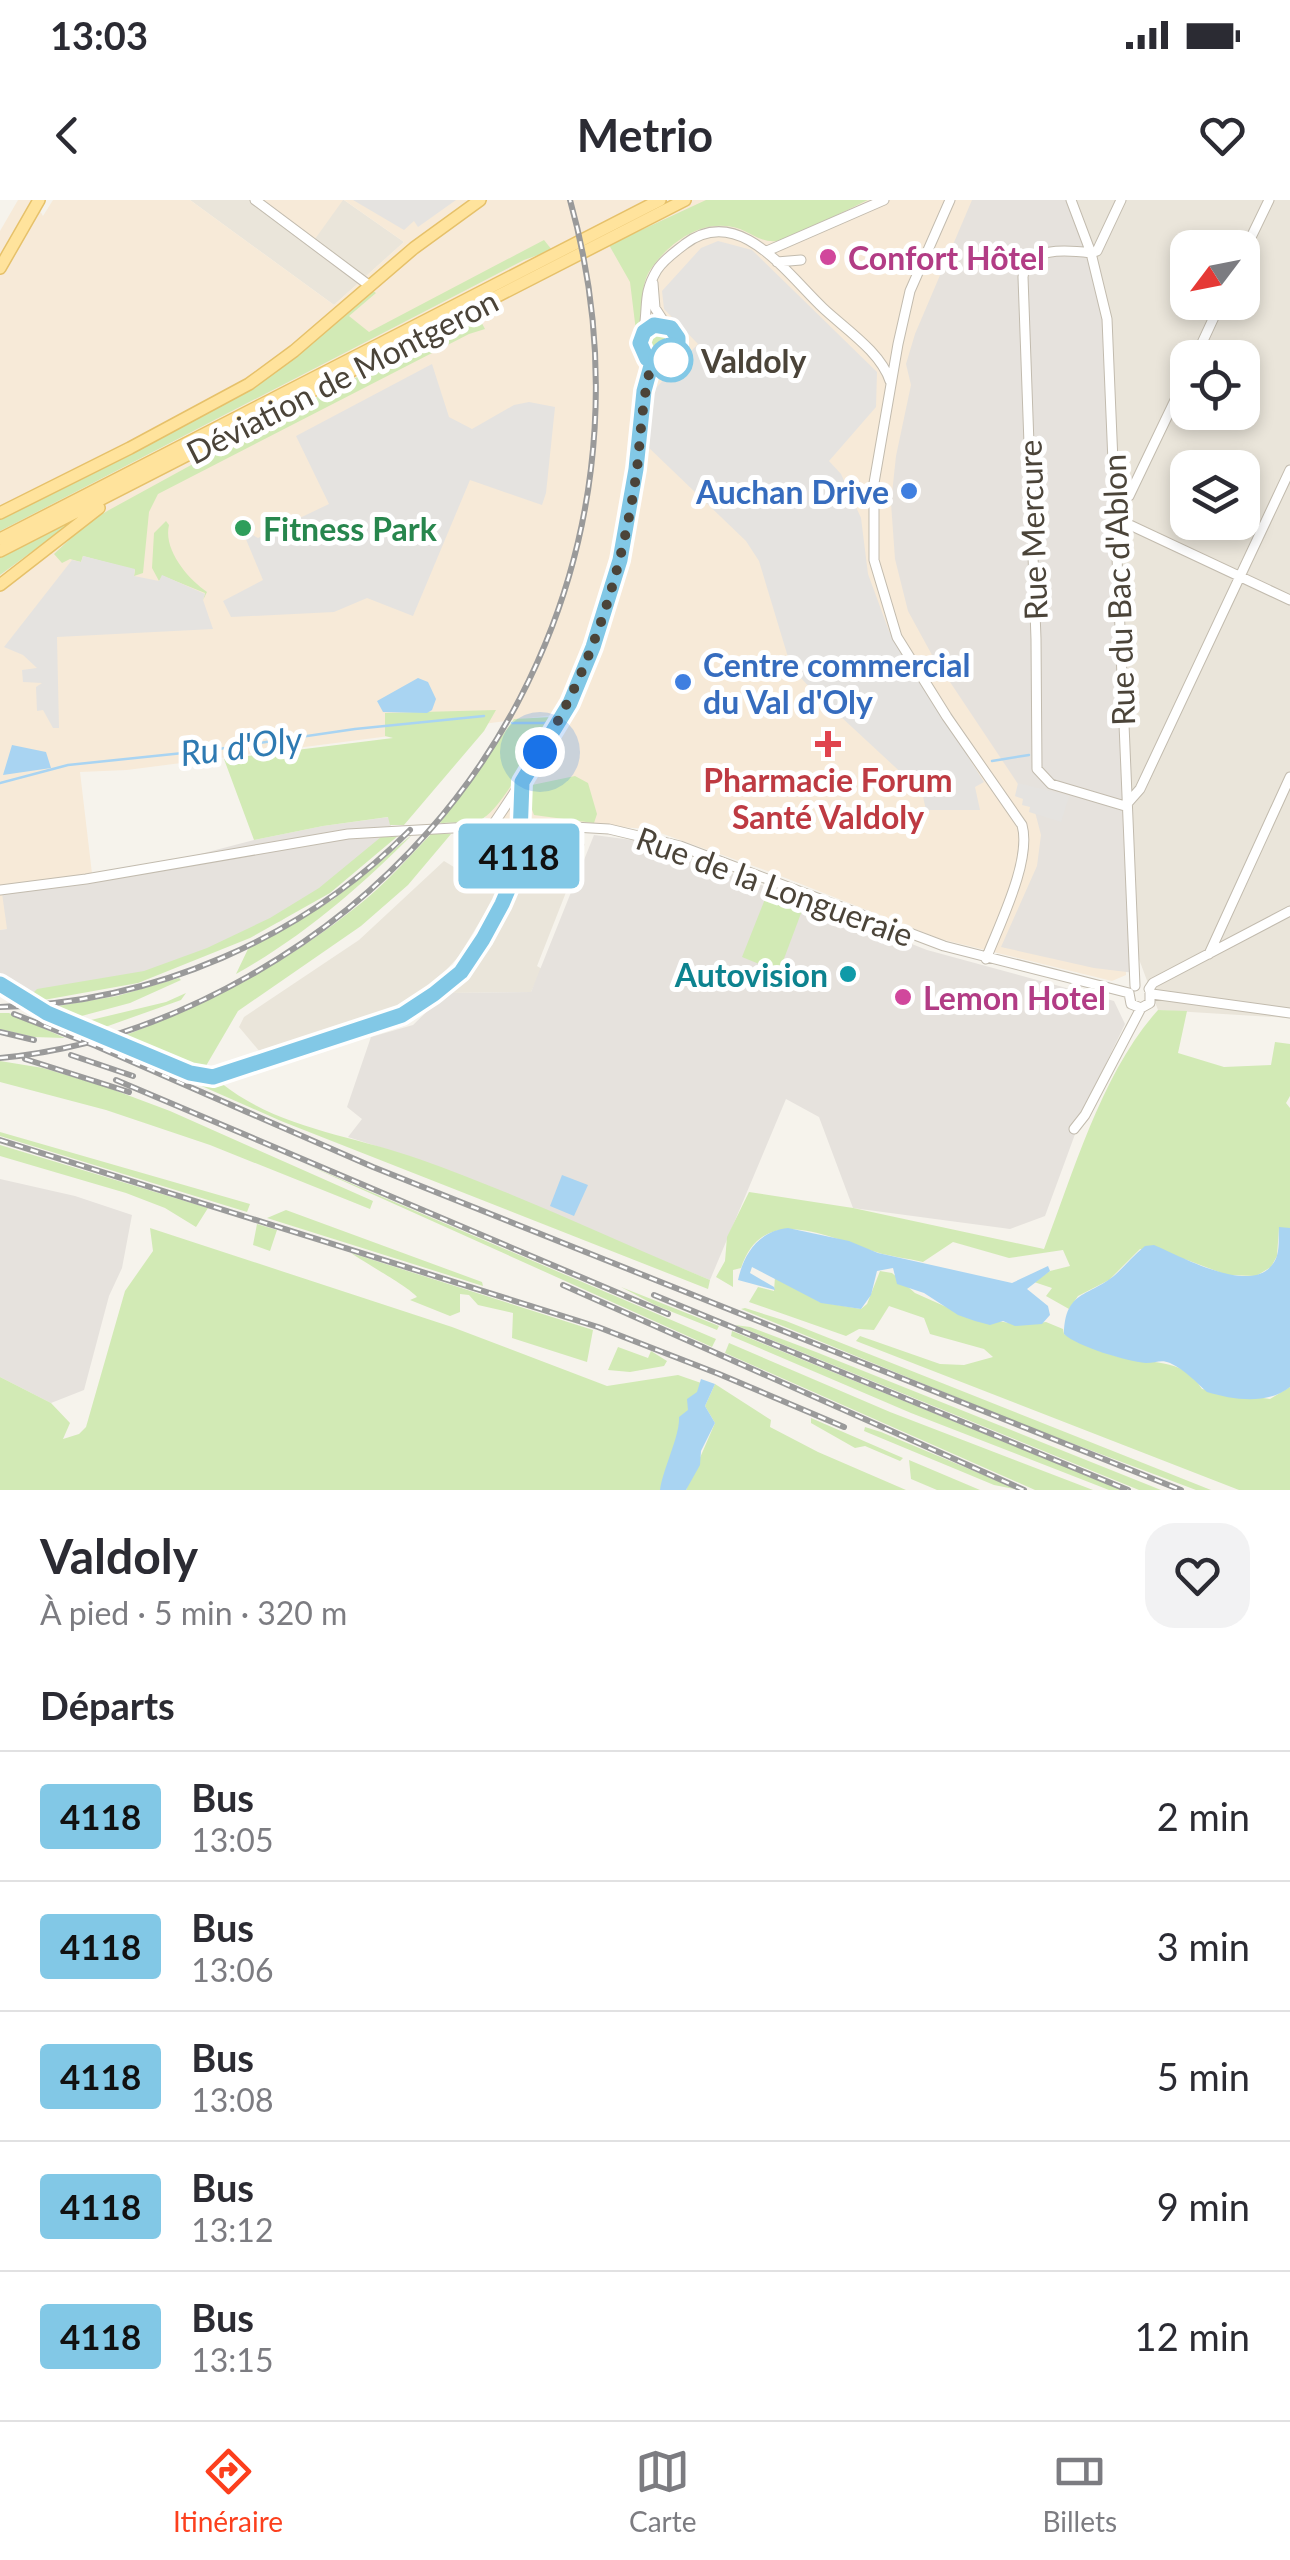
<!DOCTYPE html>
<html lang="fr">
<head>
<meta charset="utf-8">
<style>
  :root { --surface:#fff; --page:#f2f2f3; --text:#2b2b33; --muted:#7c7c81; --line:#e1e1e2; --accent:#fc3f1d }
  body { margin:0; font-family:Lato,sans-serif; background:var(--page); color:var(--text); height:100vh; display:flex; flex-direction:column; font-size:38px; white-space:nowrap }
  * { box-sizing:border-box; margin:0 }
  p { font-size:32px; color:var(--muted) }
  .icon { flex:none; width:55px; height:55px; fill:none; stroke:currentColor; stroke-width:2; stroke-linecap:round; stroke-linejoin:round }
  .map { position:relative; height:1290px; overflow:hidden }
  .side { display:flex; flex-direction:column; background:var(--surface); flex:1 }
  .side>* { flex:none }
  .badge { padding:0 20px; border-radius:8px; font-size:35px; line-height:65px }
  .needle { width:65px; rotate:238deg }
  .fabs { position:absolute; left:1170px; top:30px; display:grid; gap:20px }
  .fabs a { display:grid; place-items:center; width:90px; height:90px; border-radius:20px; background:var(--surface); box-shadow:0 5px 15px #0003; font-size:50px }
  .you { position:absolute; width:50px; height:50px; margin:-25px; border:8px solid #fff; border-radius:50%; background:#1a73e8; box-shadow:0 0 0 15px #1a73e833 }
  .map>.badge { position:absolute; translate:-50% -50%; box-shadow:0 0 0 5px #fff }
  h2 { padding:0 40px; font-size:38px; line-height:90px }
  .round { display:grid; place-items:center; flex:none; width:105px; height:105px; border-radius:30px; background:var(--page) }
  .overview { display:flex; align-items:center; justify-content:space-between; height:170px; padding:0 40px }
  h1 { font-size:48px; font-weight:700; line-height:75px }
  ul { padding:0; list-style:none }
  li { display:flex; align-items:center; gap:30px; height:130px; padding:0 40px; border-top:2px solid var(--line) }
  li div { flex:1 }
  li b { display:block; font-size:38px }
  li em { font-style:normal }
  li .badge { min-width:110px; font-weight:700; text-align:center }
  .status { display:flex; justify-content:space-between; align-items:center; height:70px; padding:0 50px; background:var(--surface); direction:ltr }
  .status svg { height:28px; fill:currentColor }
  header { display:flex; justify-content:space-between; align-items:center; height:130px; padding:0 40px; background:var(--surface); font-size:45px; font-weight:700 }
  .tabs { display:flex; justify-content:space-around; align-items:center; height:140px; border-top:2px solid var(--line); background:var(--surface); font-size:28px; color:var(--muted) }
  .tabs a { display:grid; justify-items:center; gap:5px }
  .tabs .on { color:var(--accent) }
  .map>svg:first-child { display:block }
  .residential { fill:#eae5da; fill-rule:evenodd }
  .commercial { fill:#f7ead8 }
  .industrial { fill:#e6e2dd }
  .green { fill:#d2eab5 }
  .parking { fill:#e5e3e0 }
  .water { fill:#a9d4f2 }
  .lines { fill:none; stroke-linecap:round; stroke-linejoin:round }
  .stream { stroke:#a9d4f2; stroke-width:2.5 }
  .minor-casing { stroke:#c2bbae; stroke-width:11 }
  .major-casing { stroke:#e6c16a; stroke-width:14 }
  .minor { stroke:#fff; stroke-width:9 }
  .major { stroke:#ffe39c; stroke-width:11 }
  .rail-casing { stroke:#9a9a9a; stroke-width:6 }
  .rail { stroke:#fff; stroke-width:2.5; stroke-dasharray:8; stroke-linecap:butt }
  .line-casing { stroke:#fff; stroke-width:22 }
  .line { stroke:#82c8e6; stroke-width:15 }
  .walk { stroke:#4b4439; stroke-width:10; stroke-dasharray:0 18 }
  .hotel-dot { fill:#d1479c; stroke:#fff; stroke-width:4 }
  .stop-dot { fill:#fff; stroke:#82c8e6; stroke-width:5 }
  .shop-dot { fill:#3f7fe0; stroke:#fff; stroke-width:4 }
  .leisure-dot { fill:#2e9e5b; stroke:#fff; stroke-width:4 }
  .health-dot { fill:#e0444e; stroke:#fff; stroke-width:4 }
  .culture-dot { fill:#0f9aa8; stroke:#fff; stroke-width:4 }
  .labels { text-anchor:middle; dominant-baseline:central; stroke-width:10; stroke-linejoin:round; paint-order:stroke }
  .hotel-label { font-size:32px; font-weight:bold; fill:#b23c85; stroke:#fff; text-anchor:start }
  .stop-label { font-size:32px; font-weight:bold; fill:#4b4439; stroke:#fff; text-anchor:start }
  .street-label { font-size:32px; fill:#4b4439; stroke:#fff }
  .shop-label { font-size:32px; font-weight:bold; fill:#366cbe; stroke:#fff; text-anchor:end }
  .leisure-label { font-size:32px; font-weight:bold; fill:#27864d; stroke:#fff; text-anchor:start }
  .health-label { font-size:32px; font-weight:bold; fill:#be3a42; stroke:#fff }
  .culture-label { font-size:32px; font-weight:bold; fill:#0d838f; stroke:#fff; text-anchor:end }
  .water-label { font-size:35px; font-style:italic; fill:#2e7ab2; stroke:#fff }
</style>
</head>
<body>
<div class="status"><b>13:03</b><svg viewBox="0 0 49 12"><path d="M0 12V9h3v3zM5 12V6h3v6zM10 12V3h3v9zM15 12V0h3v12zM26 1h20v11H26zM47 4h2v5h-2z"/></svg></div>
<header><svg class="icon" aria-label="back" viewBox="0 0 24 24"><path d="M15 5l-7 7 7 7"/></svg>Metrio<svg class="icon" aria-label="heart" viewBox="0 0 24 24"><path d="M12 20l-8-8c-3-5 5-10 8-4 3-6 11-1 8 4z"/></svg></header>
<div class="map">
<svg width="1290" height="1290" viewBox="0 0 1290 1290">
  <rect width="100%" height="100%" fill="#f6f3ec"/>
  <path class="residential" d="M 190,0 L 344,0 L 404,42 L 334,105 Z
    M 1067,0 L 1290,0 L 1290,818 L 1158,810 L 1124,719 ZM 1188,48 L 1242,48 L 1242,102 L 1188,102 ZM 1188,158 L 1242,158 L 1242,212 L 1188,212 ZM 1188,268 L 1242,268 L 1242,322 L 1188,322 Z
    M 579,635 L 578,642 L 585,644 L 537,766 L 542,769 L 531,792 L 446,793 L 482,758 L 534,662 L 556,641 Z
    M 444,661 L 497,693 L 459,756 L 435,782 L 382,815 L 260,852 L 239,827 L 244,817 L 359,740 Z"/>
  <path class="commercial" d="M 18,0 L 34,0 L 43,16 L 53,0 L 190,0 L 334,105 L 404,42 L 344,0 L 1067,0 L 1118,319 L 1126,775 L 1112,781 L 940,739 L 773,673 L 649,629 L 485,618 L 552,515 L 127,570 L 80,572 L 93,682 L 7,729 L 0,730 L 0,31 Z
    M 261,0 L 343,0 L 315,39 Z"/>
  <path class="industrial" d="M 972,0 L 1070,0 L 1106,118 L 1117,478 L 1130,637 L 1135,773 L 1094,768 L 1001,747 L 1037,666 L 1041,635 L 1034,608 L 932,455 L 908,411 L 895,359 L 891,303 L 896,256 L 911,185 L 906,164 L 915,134 Z
    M 389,617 L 393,637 L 281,721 L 138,778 L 31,796 L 27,803 L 0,797 L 0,730 L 7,729 L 2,693 L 93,682 L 254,640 L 323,626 Z
    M 594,635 L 640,641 L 713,666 L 927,750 L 1114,801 L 1125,824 L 1085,907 L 1045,1016 L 1010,1029 L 853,1008 L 819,917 L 786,899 L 710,1080 L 420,960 L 348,937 L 362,919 L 347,907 L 371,837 L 413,825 L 446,793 L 531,792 Z
    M 0,979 L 75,996 L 132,1015 L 122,1068 L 109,1096 L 84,1190 L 51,1203 L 0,1177 Z"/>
  <path class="green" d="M 706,0 L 868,0 C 851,8 788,40 777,41 C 763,43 752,34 740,29 C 706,17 673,39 653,66 C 637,85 646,114 636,131 L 630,82 L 609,45 Z
    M 544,40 L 552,50 L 524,60 L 0,331 L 0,318 L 249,189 L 372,90 L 376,93 L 349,116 L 369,132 Z
    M 478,116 L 485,129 L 469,134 L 158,294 L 149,312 L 143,373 L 134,376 L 135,370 L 83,356 L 81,362 L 70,359 L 62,363 L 54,354 L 87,323 L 109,310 L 286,213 Z
    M645 144a14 14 0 1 1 28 0a14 14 0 1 1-28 0Z
    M 75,320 L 0,375 L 0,358 Z
    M 166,321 L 169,325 C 163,350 188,379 207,392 L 203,400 L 205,393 L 163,376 L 159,381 L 152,368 L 154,333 Z
    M 496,510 L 484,531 L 404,625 L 390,625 L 388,617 L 323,626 L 254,640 L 224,559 L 393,538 L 385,536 L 385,513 Z
    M 552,517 C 539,538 501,612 480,620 C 469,624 452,622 440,623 L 514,519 Z
    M 575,576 L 588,583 L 597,614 L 594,623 L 534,615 L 526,593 L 532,585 Z
    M 568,630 L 578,630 L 579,635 C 543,645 532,663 515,695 L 512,692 C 526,664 536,638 568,630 Z
    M 414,633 C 359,688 304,736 236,774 L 248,749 L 334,699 Z
    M 432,633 L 451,634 L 408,685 L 361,726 L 238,811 L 203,871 L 116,839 C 210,802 280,768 360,704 C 386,683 409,657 432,633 Z
    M 399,635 L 330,693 L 250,738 L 138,783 L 38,801 L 32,794 L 37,789 L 144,771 L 207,748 L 270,718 L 319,688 L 381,637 Z
    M 767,694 L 803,708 L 779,772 L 742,757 Z
    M 179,778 L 181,780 L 130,803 L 74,818 L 46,808 L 117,796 Z
    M 186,793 L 181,800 L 94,831 L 90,824 L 91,820 L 166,802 Z
    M 1158,810 L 1187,811 L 1178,853 L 1224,867 L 1271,865 L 1275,842 L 1290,844 L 1290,896 L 1286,903 L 1290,908 L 1290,1028 L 1279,1028 L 1277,1056 L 1271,1067 L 1256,1076 L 1227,1075 L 1187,1060 L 1140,1049 L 1109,1080 L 1078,1096 L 1069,1109 L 1046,1096 L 1052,1088 L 1034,1082 L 1050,1071 L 1070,1066 L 1063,1050 L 1009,1058 L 953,1042 L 923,1062 C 908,1058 891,1057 876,1052 C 830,1038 763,1001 741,1068 L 733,1070 L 733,1087 L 716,1077 L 725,1061 L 727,1037 L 749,992 L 853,1008 L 1044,1049 C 1074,971 1102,872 1158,810 Z
    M 0,813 L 9,813 L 65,838 L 34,837 L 0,829 Z
    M 104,843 L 204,885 L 221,883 C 279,929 352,935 419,959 C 518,994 614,1040 710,1080 L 708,1089 L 281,921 Z
    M 0,861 L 43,868 L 106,887 L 170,911 L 373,1001 L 370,1009 L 210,945 L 106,910 L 0,882 Z
    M 0,932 L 250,1004 L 247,1012 L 0,936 Z
    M 0,945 L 208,1008 L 196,1027 L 165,1008 L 126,993 L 0,956 Z
    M 303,963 L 716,1139 L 712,1147 Z
    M 286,1010 L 482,1082 L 483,1086 L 267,1018 Z
    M 257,1024 L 277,1030 L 270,1051 L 253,1045 Z
    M 150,1028 L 452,1127 L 607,1186 L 678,1175 L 704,1184 L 664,1290 L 0,1290 L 0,1177 L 51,1203 L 70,1223 L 63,1239 L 79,1234 L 86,1227 L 125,1091 L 153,1051 Z
    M 351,1053 L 593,1130 L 587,1162 L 512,1138 L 513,1113 L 478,1105 L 469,1095 L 460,1094 L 460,1112 L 450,1116 L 410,1100 L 417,1097 C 409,1087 365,1063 351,1053 Z
    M 880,1071 L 892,1073 L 915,1093 L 962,1114 L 1019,1125 L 1046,1122 L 1063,1129 L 1064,1134 C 1081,1142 1098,1151 1116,1156 C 1149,1166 1182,1155 1202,1189 L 1270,1199 L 1290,1187 L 1290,1290 L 1239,1290 L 856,1141 L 860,1136 L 940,1164 L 964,1165 L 993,1157 L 984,1149 L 930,1134 L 924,1118 L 889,1106 L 874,1130 L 859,1129 L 846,1136 L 749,1102 L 758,1087 L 774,1091 L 775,1077 L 820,1102 L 861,1109 L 867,1104 Z
    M 621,1087 L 719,1126 L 717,1130 L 655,1105 Z
    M 745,1108 L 786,1121 L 1211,1290 L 1196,1290 L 1029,1227 L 741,1109 Z
    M 735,1125 L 750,1127 L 816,1152 L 1161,1290 L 1139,1290 Z
    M 732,1131 L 1122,1290 L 1109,1290 L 911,1213 L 731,1136 Z
    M 729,1143 L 890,1212 L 1093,1290 L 1035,1290 L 725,1153 Z
    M 618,1147 L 648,1158 L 651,1151 L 667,1161 L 664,1166 L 630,1172 L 608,1170 Z
    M 715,1184 L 771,1220 L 770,1227 L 818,1252 L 906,1290 L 686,1290 L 715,1223 L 705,1206 Z
    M 811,1218 L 903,1258 L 900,1261 L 865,1246 L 855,1248 L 811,1223 Z
    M 865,1227 L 881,1232 L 1019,1290 L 994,1285 L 864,1231 Z
    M 909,1260 L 980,1290 L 937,1290 L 911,1279 Z"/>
  <path class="parking" d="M 353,0 L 456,0 L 418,27 L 414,21 L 404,30 Z
    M 718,41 L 752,50 L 877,172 L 876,207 L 829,261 L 841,274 L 861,318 L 868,374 L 889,431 L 984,582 L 975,587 L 980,610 L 926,610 L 922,592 L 812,490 L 791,467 L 759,361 L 746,341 L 646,245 L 652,192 L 698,144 L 664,109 L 662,91 L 701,48 Z
    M 432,164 L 449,217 L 472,229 L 514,205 L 529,202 L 555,207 L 546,293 L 542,305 L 470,280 L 413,416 L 367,398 L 334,412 L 231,417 L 223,401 L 263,380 L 245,337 L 251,334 L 258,338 L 329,304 L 296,236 Z
    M 83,356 L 135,369 L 134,376 L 159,381 L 162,375 L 205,394 L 203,400 L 213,429 L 57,437 L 59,528 L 53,528 L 43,510 L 37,511 L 36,487 L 42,483 L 23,482 L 22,470 L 37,468 L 23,455 L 4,447 L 72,360 L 81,362 Z
    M 1018,583 L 1069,596 L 1061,622 L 1029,612 L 1030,607 L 1022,605 L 1023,599 L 1015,596 Z"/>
  <path class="water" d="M 418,478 L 428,482 L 436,499 L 432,510 L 427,513 L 383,512 L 377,501 Z
    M 12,545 L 46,552 L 51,568 L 3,575 Z
    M 562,975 L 588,985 L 574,1016 L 550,1006 Z
    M 1279,1027 L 1290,1028 L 1290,1187 C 1267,1205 1234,1200 1207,1192 C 1195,1181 1186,1171 1170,1163 C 1161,1159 1156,1163 1146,1163 C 1126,1161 1078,1147 1064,1134 C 1065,1090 1089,1097 1115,1075 C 1125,1066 1134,1055 1145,1046 L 1154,1045 C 1180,1056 1250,1095 1272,1065 C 1281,1054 1278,1040 1279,1027 Z
    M 788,1028 L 849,1041 L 878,1053 L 1012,1083 L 1048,1066 L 1050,1071 L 1027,1089 L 1048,1106 L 1050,1115 L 1042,1124 L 1015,1126 L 1003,1121 L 990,1125 L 975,1121 L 958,1115 L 924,1093 L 897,1084 L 893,1068 L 877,1071 L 871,1095 L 861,1109 L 821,1103 L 752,1067 L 750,1073 L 774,1087 L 775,1090 L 738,1080 C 744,1053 759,1031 788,1028 Z
    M 701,1179 L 715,1184 L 705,1206 L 715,1223 L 701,1251 L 700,1265 L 686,1290 L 660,1290 C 663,1268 680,1236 679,1217 L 688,1210 L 687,1199 L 697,1192 Z"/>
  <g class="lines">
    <path class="stream" d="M 512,523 L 548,523
      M 992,561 L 1029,555
      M 0,583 L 68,565 L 212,550 L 355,529 L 484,516"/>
    <g class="minor-casing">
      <path id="minor" d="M 255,0 L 370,86
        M 950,0 L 910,91 L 898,144 L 874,283 L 874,360 L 897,437 L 947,517 L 1022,625 C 1032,660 999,725 986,759
        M 1071,0 L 1091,53 L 1107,119 L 1135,786
        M 767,51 L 884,0
        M 1091,53 C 1067,50 1026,46 1023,77 L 1036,439 L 1037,569 L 1051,584 L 1125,606 L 1140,589 L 1290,270
        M 1091,53 L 1097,51 L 1121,0
        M 1242,56 L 1269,0
        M 777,62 L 801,60
        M 653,83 L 655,108 L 666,125
        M 644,131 L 654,125 L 671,128 L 679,144 C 675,162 650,173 641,151 C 637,142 642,137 644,129 C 648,105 643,93 657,70 C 664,59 675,52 685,44 C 739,3 787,74 823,108 C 844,128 881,152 890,181
        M 1195,158 L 1221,102
        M 1116,308 L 1129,296 L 1188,173
        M 1115,318 L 1290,400
        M 486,626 L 519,664
        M 492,626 C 551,540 597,461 621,359 C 636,294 633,225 652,162
        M 519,664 L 522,585
        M 0,690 L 86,679 L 348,634 L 521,624 L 609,629 L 680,646 L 944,746 L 1129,793
        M 1209,754 L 1290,577
        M 0,784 C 36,808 180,881 220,876 C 285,854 425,821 464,767 C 478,748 490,728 501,708 C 519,672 522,651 556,627
        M 1149,789 L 1153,783 L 1290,711
        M 1129,793 L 1131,804 L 1141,808 L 1150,803 L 1150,791
        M 1152,794 L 1290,813
        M 1074,929 L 1085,915 L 1141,808"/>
    </g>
    <g class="major-casing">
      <path id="major" d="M 0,68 L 39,0
        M 0,313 L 130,248 L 249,184 L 294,151 L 414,48 L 480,0
        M 0,339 L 660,0
        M 0,351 L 685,0
        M 0,385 L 99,308"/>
    </g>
    <use href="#minor" class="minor"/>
    <use href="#major" class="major"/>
    <g class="rail-casing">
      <path id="rail" d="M 0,807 C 152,803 303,739 410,630
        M 14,814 L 96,846 L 373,967 L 1181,1290
        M 0,832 L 34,840
        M 71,855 L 133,876
        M 0,858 C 87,850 173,819 249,776 C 526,621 655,304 570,0
        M 25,859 L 129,892
        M 116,880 L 668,1114
        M 0,940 L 598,1127 L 719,1174 L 844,1227
        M 563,1085 L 1024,1290
        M 654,1095 L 1128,1290"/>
    </g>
    <use href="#rail" class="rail"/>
  </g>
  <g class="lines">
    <g class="line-casing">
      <path id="line" d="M 0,784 L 47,813 L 190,873 L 213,877 L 402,815 L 434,794 L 461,772 L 483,739 L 502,704 L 519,664 L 522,582 L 570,503 L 593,447 L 620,360 L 636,269 L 644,191 L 652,162 L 666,162 L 678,150 L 678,138 L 671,128 L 654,125 L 644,132 L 640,143 L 647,159"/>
    </g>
    <use href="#line" class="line"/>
    <path class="walk" d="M 540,552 C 593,466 623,369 637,269 C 641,233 642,198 652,162 L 671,160"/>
  </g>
  <g class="hotel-dot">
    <circle cx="828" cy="57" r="10"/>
    <circle cx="903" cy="797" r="10"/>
  </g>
  <circle class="stop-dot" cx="671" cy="160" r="20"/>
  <g class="shop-dot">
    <circle cx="909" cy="291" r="10"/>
    <circle cx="683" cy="482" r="10"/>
  </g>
  <circle class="leisure-dot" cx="243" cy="328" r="10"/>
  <path class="health-dot" d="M823 529h10v10h10v10h-10v10h-10v-10h-10v-10h10z"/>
  <circle class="culture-dot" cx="848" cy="774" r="10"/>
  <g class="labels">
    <g class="hotel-label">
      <text x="848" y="57">Confort Hôtel</text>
      <text x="923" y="797">Lemon Hotel</text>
    </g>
    <g class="stop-label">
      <text x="701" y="160">Valdoly</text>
    </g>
    <g class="street-label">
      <text transform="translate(342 176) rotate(-27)">Déviation de Montgeron</text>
      <text transform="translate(1032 330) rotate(-92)">Rue Mercure</text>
      <text transform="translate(1118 390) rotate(-92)">Rue du Bac d'Ablon</text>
      <text transform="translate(775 686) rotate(20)">Rue de la Longueraie</text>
    </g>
    <g class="shop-label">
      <text x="889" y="291">Auchan Drive</text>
      <text x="703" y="464" text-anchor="start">Centre commercial<tspan x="703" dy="37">du Val d'Oly</tspan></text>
    </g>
    <g class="leisure-label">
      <text x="263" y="328">Fitness Park</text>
    </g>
    <g class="health-label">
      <text x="828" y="579">Pharmacie Forum<tspan x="828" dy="37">Santé Valdoly</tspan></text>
    </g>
    <g class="culture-label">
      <text x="828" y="774">Autovision</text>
    </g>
    <g class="water-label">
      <text transform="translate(241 545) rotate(-7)">Ru d'Oly</text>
    </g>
  </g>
</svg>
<div class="fabs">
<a><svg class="needle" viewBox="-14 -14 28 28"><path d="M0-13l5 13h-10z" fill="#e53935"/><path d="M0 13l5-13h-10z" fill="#7c7c81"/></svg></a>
<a><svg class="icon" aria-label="locate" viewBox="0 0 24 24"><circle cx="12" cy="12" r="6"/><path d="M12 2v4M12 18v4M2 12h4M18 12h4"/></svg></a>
<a><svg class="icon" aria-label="layers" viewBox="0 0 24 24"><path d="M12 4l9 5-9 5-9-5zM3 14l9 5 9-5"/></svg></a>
</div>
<div class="you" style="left:540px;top:552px"></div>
<b class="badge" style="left:519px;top:656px;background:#82c8e6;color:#111">4118</b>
</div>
<section class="side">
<div class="overview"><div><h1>Valdoly</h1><p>À pied · 5 min · 320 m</p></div><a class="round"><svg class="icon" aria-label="heart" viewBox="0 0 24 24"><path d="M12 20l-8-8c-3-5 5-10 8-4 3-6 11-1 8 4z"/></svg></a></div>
<h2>Départs</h2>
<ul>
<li><span class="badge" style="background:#82c8e6;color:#111">4118</span><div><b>Bus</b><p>13:05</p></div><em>2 min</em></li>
<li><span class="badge" style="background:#82c8e6;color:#111">4118</span><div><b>Bus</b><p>13:06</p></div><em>3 min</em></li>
<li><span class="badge" style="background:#82c8e6;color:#111">4118</span><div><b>Bus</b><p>13:08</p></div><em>5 min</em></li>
<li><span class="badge" style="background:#82c8e6;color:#111">4118</span><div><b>Bus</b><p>13:12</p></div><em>9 min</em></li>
<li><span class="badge" style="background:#82c8e6;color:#111">4118</span><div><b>Bus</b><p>13:15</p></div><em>12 min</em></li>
</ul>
</section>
<nav class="tabs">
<a class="on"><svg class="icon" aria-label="directions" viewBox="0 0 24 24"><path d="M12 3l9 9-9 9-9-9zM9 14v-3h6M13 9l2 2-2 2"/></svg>Itinéraire</a>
<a><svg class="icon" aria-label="map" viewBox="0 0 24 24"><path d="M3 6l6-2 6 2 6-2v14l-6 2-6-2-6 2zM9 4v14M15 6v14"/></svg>Carte</a>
<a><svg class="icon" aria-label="tickets" viewBox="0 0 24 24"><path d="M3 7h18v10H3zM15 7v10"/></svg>Billets</a>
</nav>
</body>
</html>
